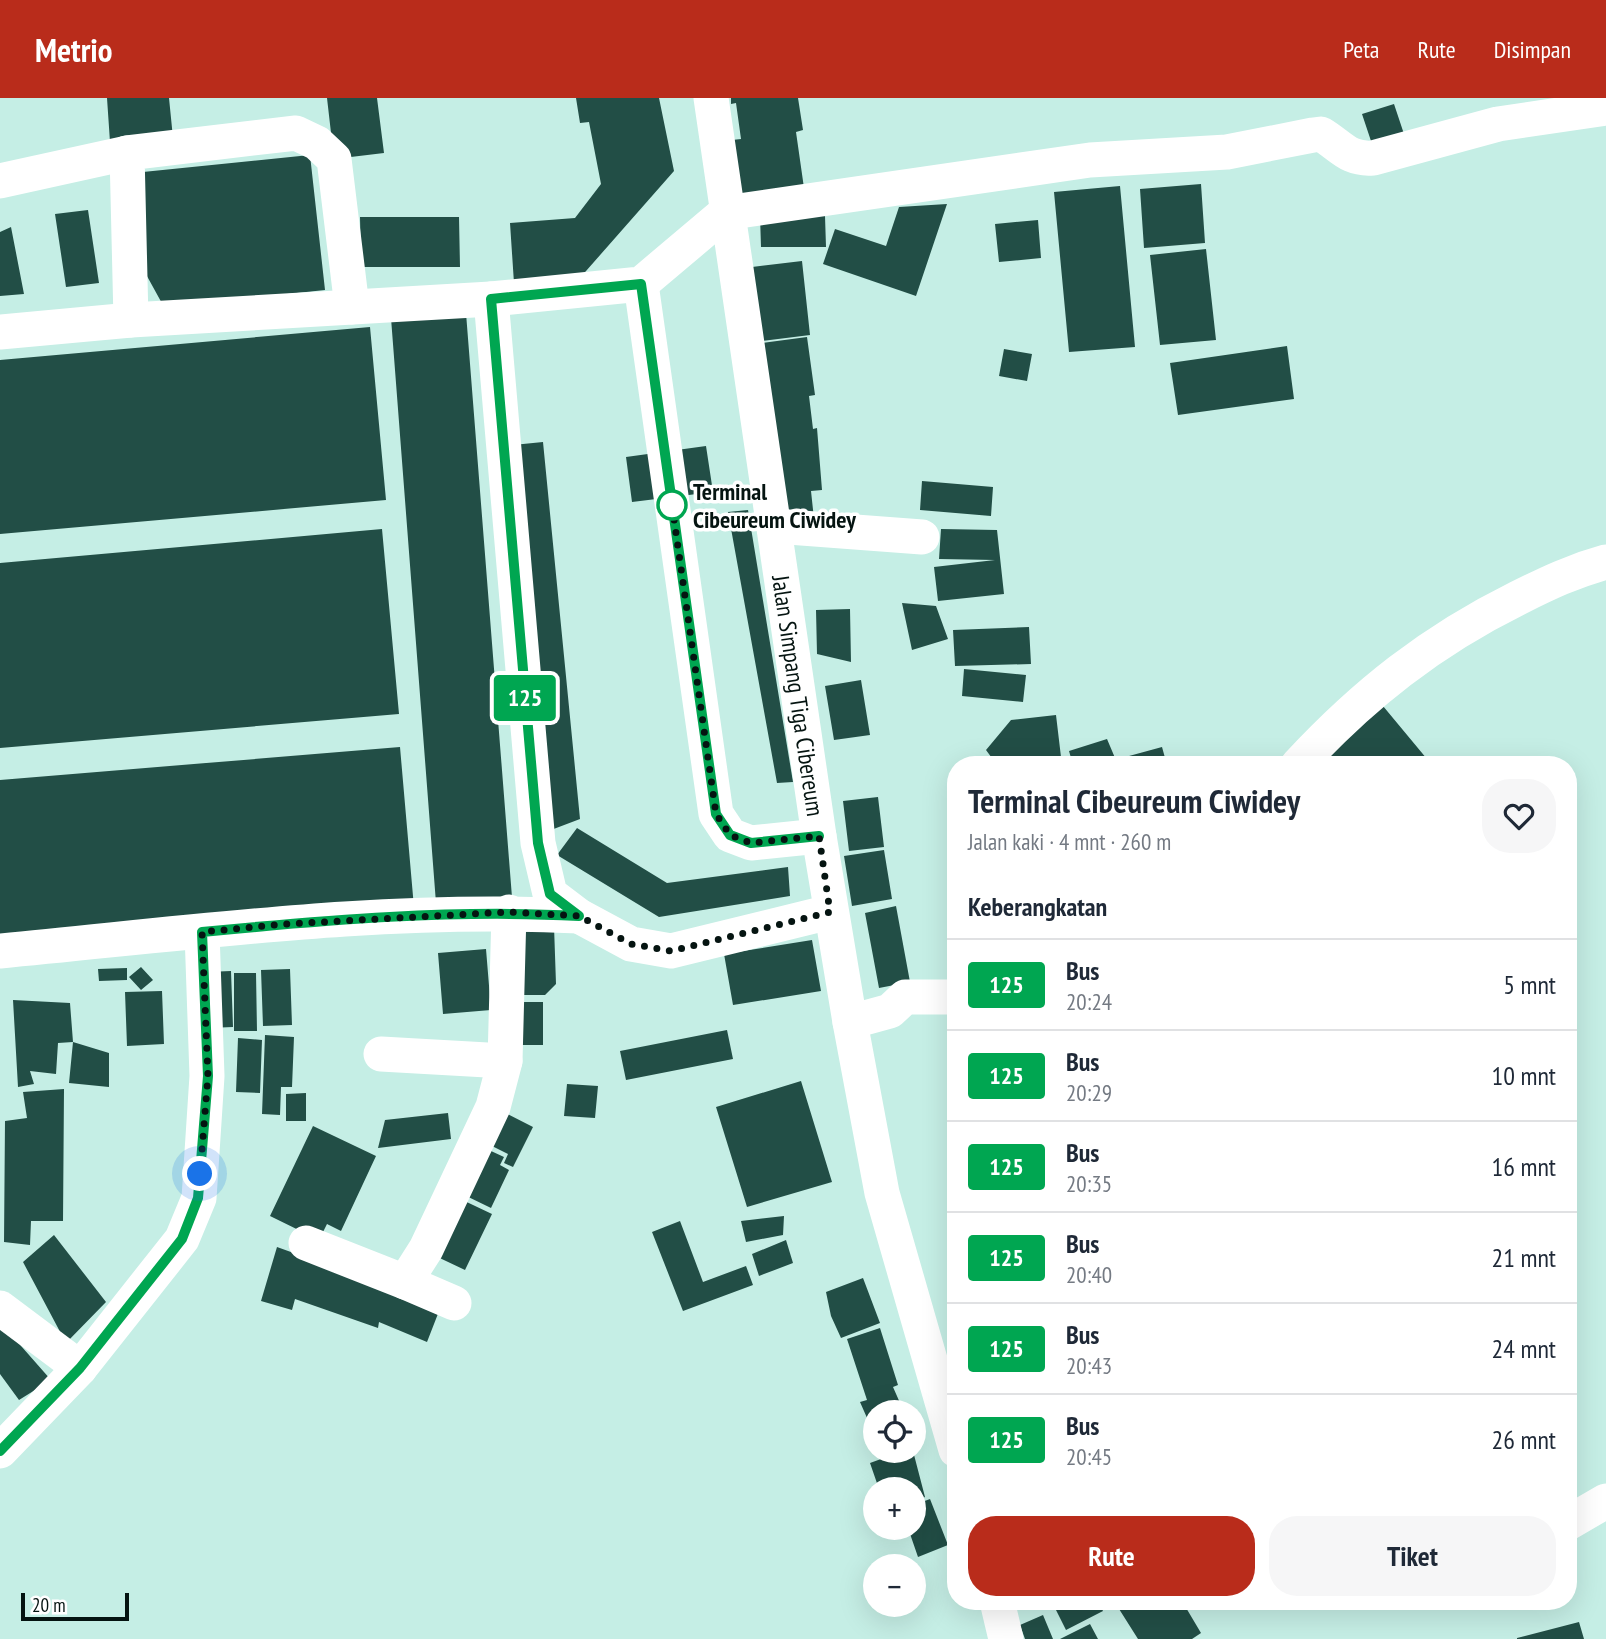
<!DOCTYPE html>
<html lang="id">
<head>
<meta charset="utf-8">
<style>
  :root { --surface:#fff; --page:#f6f6f7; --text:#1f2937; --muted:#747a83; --line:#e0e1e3; --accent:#b92c1b }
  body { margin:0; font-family:"PT Sans Narrow",sans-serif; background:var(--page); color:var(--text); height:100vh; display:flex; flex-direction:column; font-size:26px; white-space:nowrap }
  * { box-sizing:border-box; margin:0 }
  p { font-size:23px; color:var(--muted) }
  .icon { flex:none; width:38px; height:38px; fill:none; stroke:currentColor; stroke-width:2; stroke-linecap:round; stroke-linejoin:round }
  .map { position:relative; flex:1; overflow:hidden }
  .side { position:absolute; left:947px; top:658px; width:630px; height:854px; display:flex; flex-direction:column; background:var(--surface); border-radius:28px; box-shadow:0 7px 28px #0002 }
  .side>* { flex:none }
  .badge { padding:0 14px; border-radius:5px; font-size:24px; line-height:46px }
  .buttons { position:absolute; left:863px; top:1302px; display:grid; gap:14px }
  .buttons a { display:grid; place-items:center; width:63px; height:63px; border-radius:50%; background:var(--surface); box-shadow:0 7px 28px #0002; font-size:35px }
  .scale { position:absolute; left:21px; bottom:18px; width:108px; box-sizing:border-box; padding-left:7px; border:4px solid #051411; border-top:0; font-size:19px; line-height:24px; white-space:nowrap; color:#051411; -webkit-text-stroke:5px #fff; paint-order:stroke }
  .you { position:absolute; width:35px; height:35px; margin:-18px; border:5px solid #fff; border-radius:50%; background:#1a73e8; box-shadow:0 0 0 10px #1a73e833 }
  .map>.badge { position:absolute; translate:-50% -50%; box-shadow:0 0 0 4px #fff }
  h2 { padding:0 21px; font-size:26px; line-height:63px }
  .round { display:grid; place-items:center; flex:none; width:74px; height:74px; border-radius:28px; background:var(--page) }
  .head { display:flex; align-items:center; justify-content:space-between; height:119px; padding:0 21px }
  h1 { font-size:33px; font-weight:800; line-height:52px }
  .cta { display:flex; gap:14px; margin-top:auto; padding:14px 21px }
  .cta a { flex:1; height:80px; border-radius:28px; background:var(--accent); color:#fff; font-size:28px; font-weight:800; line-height:80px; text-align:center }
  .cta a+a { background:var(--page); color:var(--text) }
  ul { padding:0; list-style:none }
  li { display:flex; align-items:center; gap:21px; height:91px; padding:0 21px; border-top:2px solid var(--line) }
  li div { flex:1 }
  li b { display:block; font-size:26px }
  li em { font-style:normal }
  li .badge { min-width:77px; font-weight:700; text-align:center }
  header { display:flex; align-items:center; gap:42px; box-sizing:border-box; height:98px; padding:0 35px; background:var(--accent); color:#fff }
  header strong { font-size:33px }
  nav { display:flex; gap:38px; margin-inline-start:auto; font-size:24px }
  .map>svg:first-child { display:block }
  .building { fill:#224e46 }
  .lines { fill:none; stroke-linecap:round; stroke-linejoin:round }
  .minor { stroke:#fff; stroke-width:35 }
  .line-casing { stroke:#fff; stroke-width:16 }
  .line { stroke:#00a651; stroke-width:10 }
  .walk { stroke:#051411; stroke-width:7; stroke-dasharray:0 12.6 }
  .stop-dot { fill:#fff; stroke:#00a651; stroke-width:3.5 }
  .labels { text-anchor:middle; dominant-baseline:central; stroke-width:7; stroke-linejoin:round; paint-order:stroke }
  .stop-label { font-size:24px; font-weight:bold; fill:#051411; stroke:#fff; text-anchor:start }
  .street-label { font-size:24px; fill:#051411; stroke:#fff }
</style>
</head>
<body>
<header>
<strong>Metrio</strong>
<nav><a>Peta</a><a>Rute</a><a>Disimpan</a></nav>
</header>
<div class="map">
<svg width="1606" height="1541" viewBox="0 0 1606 1541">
  <rect width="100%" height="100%" fill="#c5eee5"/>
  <path class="building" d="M 107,0 L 169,0 L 173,40 L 110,44 Z
    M 327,0 L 377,0 L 384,55 L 334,61 Z
    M 576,0 L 659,0 L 674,73 L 579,181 L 514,185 L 510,125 L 575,120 L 601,86 L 589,24 L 580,25 Z
    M 731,0 L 798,0 L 803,32 L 796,34 L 805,97 L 741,107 L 732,42 L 741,41 L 736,5 L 731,6 Z
    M 1394,6 L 1406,42 L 1374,52 L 1362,16 Z
    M 310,57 L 325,192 L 164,209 L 131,149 L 143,74 Z
    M 1201,86 L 1205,145 L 1144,150 L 1140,91 Z
    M 1120,88 L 1135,249 L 1069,254 L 1054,94 Z
    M 947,106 L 916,198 L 823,166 L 835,131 L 886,148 L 899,109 Z
    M 88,112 L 99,185 L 66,189 L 55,116 Z
    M 760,118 L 825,118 L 826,149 L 761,149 Z
    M 360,119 L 459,119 L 460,169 L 361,169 Z
    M 1038,122 L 1041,160 L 999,164 L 995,126 Z
    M 11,129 L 24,196 L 0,198 L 0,134 Z
    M 1206,151 L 1216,242 L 1160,247 L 1150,157 Z
    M 802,163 L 810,237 L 762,243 L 752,169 Z
    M 466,215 L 513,812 L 437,818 L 391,220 Z
    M 370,229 L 386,402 L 0,436 L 0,262 Z
    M 807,239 L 815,297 L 809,298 L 813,331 L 817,330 L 822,392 L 811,393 L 814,421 L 780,425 L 755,246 Z
    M 1287,248 L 1294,301 L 1178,317 L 1170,265 Z
    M 1004,251 L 1032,256 L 1027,283 L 999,278 Z
    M 543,344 L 580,721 L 551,732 L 513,347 Z
    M 706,348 L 713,394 L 632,404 L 626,359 Z
    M 922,383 L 993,389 L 991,418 L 920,412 Z
    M 748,412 L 793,684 L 777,685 L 728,414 Z
    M 382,431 L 399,616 L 0,650 L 0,465 Z
    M 941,431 L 997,432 L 1004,496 L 938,503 L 934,469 L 995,462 L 939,461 Z
    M 902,505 L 936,508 L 948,541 L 912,552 Z
    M 850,511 L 851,564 L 817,556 L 816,512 Z
    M 1029,529 L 1031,566 L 955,568 L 953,532 Z
    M 964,571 L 1026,577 L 1023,604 L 962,598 Z
    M 861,582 L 870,637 L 834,642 L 825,588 Z
    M 1378,602 L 1432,667 L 1321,667 Z
    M 1056,617 L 1061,659 L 997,667 L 986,652 L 1011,622 Z
    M 1107,641 L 1118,667 L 1073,667 L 1069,653 Z
    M 400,649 L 415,821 L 0,855 L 0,682 Z
    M 1162,649 L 1167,667 L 1132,667 L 1129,658 Z
    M 878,699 L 884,749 L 849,753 L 843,703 Z
    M 577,730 L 667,785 L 788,769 L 790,798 L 659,819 L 557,757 Z
    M 884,752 L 892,801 L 852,808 L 844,758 Z
    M 896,808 L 910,884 L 879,890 L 865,815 Z
    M 554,828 L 556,886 L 545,897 L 513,897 L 520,835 Z
    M 812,842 L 821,893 L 733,907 L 724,856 Z
    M 486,851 L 491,912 L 443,916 L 438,855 Z
    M 141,869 L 153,882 L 141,892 L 129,879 Z
    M 127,870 L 127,882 L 99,883 L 98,871 Z
    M 290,871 L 292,927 L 263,928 L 261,872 Z
    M 231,873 L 233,929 L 209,930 L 207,874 Z
    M 234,875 L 256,875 L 257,933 L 234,933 Z
    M 162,893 L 164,946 L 127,948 L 125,894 Z
    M 13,902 L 70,905 L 73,944 L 109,955 L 109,989 L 69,985 L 73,944 L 58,945 L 56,976 L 30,973 L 34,986 L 18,989 Z
    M 514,904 L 543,904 L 543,947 L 514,947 Z
    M 727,932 L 733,961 L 626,982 L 620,953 Z
    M 265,937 L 294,939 L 292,989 L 281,989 L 280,1017 L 262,1016 Z
    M 238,940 L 262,942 L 260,995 L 236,994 Z
    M 801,983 L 832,1084 L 747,1109 L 716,1009 Z
    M 567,986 L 598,988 L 595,1020 L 564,1018 Z
    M 64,991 L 63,1123 L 31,1123 L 30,1147 L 4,1144 L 5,1023 L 27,1020 L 23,994 Z
    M 306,995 L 306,1023 L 286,1023 L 286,996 Z
    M 494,1009 L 533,1029 L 513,1069 L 504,1065 L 508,1056 L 478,1041 Z
    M 448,1015 L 451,1041 L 378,1050 L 385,1022 Z
    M 313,1028 L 376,1058 L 341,1133 L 327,1126 L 319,1142 L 270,1118 Z
    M 478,1047 L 504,1059 L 500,1067 L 509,1072 L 491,1110 L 456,1093 Z
    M 454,1098 L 492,1116 L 465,1172 L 427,1154 Z
    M 784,1118 L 783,1137 L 746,1144 L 741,1123 Z
    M 680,1123 L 703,1184 L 746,1168 L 753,1187 L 683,1213 L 652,1134 Z
    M 54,1137 L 106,1204 L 66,1245 L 23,1164 Z
    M 786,1142 L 793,1165 L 759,1178 L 752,1156 Z
    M 277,1149 L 441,1208 L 427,1244 L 379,1224 L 378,1230 L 295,1201 L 292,1212 L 261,1203 Z
    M 863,1180 L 880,1225 L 841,1240 L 831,1218 L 826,1194 Z
    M 0,1224 L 51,1282 L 19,1302 L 0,1276 Z
    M 880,1230 L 898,1287 L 893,1289 L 904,1314 L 875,1314 L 875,1338 L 860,1304 L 867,1302 L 847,1241 Z
    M 903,1353 L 913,1353 L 925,1399 L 914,1404 L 914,1391 L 879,1391 L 870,1365 Z
    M 930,1401 L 948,1447 L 918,1459 L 908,1430 L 914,1430 L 914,1407 Z
    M 1067,1503 L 1098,1503 L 1103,1513 L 1066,1532 L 1055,1510 Z
    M 1114,1503 L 1182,1503 L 1201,1535 L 1192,1541 L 1138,1541 Z
    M 1043,1517 L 1053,1541 L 1025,1541 L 1020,1527 Z
    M 1579,1524 L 1584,1541 L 1517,1541 L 1517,1540 Z
    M 1090,1526 L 1098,1541 L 1060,1541 Z"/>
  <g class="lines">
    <g class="minor">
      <path id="s1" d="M 711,0 L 819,738 L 850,924 L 882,1095 L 956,1352"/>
      <path d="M 0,83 L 127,55"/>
      <path d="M 641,186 L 716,716 L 730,737 L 751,745 L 819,738"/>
      <path d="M 491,201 L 641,186 L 725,115 L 1090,62 L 1227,54 L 1313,37 L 1321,36 C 1341,48 1348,62 1373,60 L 1498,26 L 1606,10"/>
      <path d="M 131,222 L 127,55 L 296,35 L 317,45 L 334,61 L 352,209"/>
      <path d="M 0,234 L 131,222 L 491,201 L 538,745 L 550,796 L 579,818 L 631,846 L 671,853 L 830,814"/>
      <path d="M 775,428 L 922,439"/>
      <path d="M 1298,667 C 1364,596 1431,543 1518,500 C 1548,485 1573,473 1606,464"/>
      <path d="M 0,853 C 192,835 386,808 579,818"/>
      <path d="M 850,924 L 890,913 L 905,899 L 956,899"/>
      <path d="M 381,956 L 505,963"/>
      <path d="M 306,1145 L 405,1184 L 426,1151 L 493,1009 L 505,963 L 509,814"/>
      <path d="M 405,1184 L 454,1205"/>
      <path d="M 0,1210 L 80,1270"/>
      <path d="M 0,1353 L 80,1270 L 182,1141 L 199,1100 L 207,978 L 202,834"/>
      <path d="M 1568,1425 L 1606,1403"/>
      <path d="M 997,1503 L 1006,1541"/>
    </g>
  </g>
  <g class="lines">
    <g class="line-casing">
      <path id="line" d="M 0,1353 L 80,1270 L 182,1141 L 198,1100 L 208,978 L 202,834 C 326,822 453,811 579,818 L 550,796 L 538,745 L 491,201 L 641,186 L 716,716 L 730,737 L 751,745 L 819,738"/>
    </g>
    <use href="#line" class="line"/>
    <path class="walk" d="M 200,1076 L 208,978 L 202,834 L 285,826 L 509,814 L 579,818 L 631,846 L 671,853 L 830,814 L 819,738 L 751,745 L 730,737 L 716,716 L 672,407"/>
  </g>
  <circle class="stop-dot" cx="672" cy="407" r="14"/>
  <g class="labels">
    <g class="stop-label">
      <text x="693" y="393">Terminal<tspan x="693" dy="28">Cibeureum Ciwidey</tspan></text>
    </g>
    <g class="street-label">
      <text stroke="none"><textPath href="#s1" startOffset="604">Jalan Simpang Tiga Cibereum</textPath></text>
    </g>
  </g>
</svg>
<div class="buttons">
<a><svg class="icon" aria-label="locate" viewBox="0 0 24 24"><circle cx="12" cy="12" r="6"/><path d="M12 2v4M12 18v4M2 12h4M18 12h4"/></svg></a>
<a>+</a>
<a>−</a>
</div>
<div class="scale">20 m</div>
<div class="you" style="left:200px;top:1076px"></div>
<b class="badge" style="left:525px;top:600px;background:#00a651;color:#fff">125</b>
<section class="side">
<div class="head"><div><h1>Terminal Cibeureum Ciwidey</h1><p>Jalan kaki · 4 mnt · 260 m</p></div><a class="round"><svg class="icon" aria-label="heart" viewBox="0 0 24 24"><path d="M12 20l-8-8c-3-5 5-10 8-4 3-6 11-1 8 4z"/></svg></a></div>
<h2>Keberangkatan</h2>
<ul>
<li><span class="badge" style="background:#00a651;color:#fff">125</span><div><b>Bus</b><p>20:24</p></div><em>5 mnt</em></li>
<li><span class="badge" style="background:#00a651;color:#fff">125</span><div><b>Bus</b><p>20:29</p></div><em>10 mnt</em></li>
<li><span class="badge" style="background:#00a651;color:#fff">125</span><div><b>Bus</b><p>20:35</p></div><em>16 mnt</em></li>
<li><span class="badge" style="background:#00a651;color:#fff">125</span><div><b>Bus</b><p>20:40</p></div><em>21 mnt</em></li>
<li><span class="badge" style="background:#00a651;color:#fff">125</span><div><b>Bus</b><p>20:43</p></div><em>24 mnt</em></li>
<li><span class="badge" style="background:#00a651;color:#fff">125</span><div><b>Bus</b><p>20:45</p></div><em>26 mnt</em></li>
</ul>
<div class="cta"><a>Rute</a><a>Tiket</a></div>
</section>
</div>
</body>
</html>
